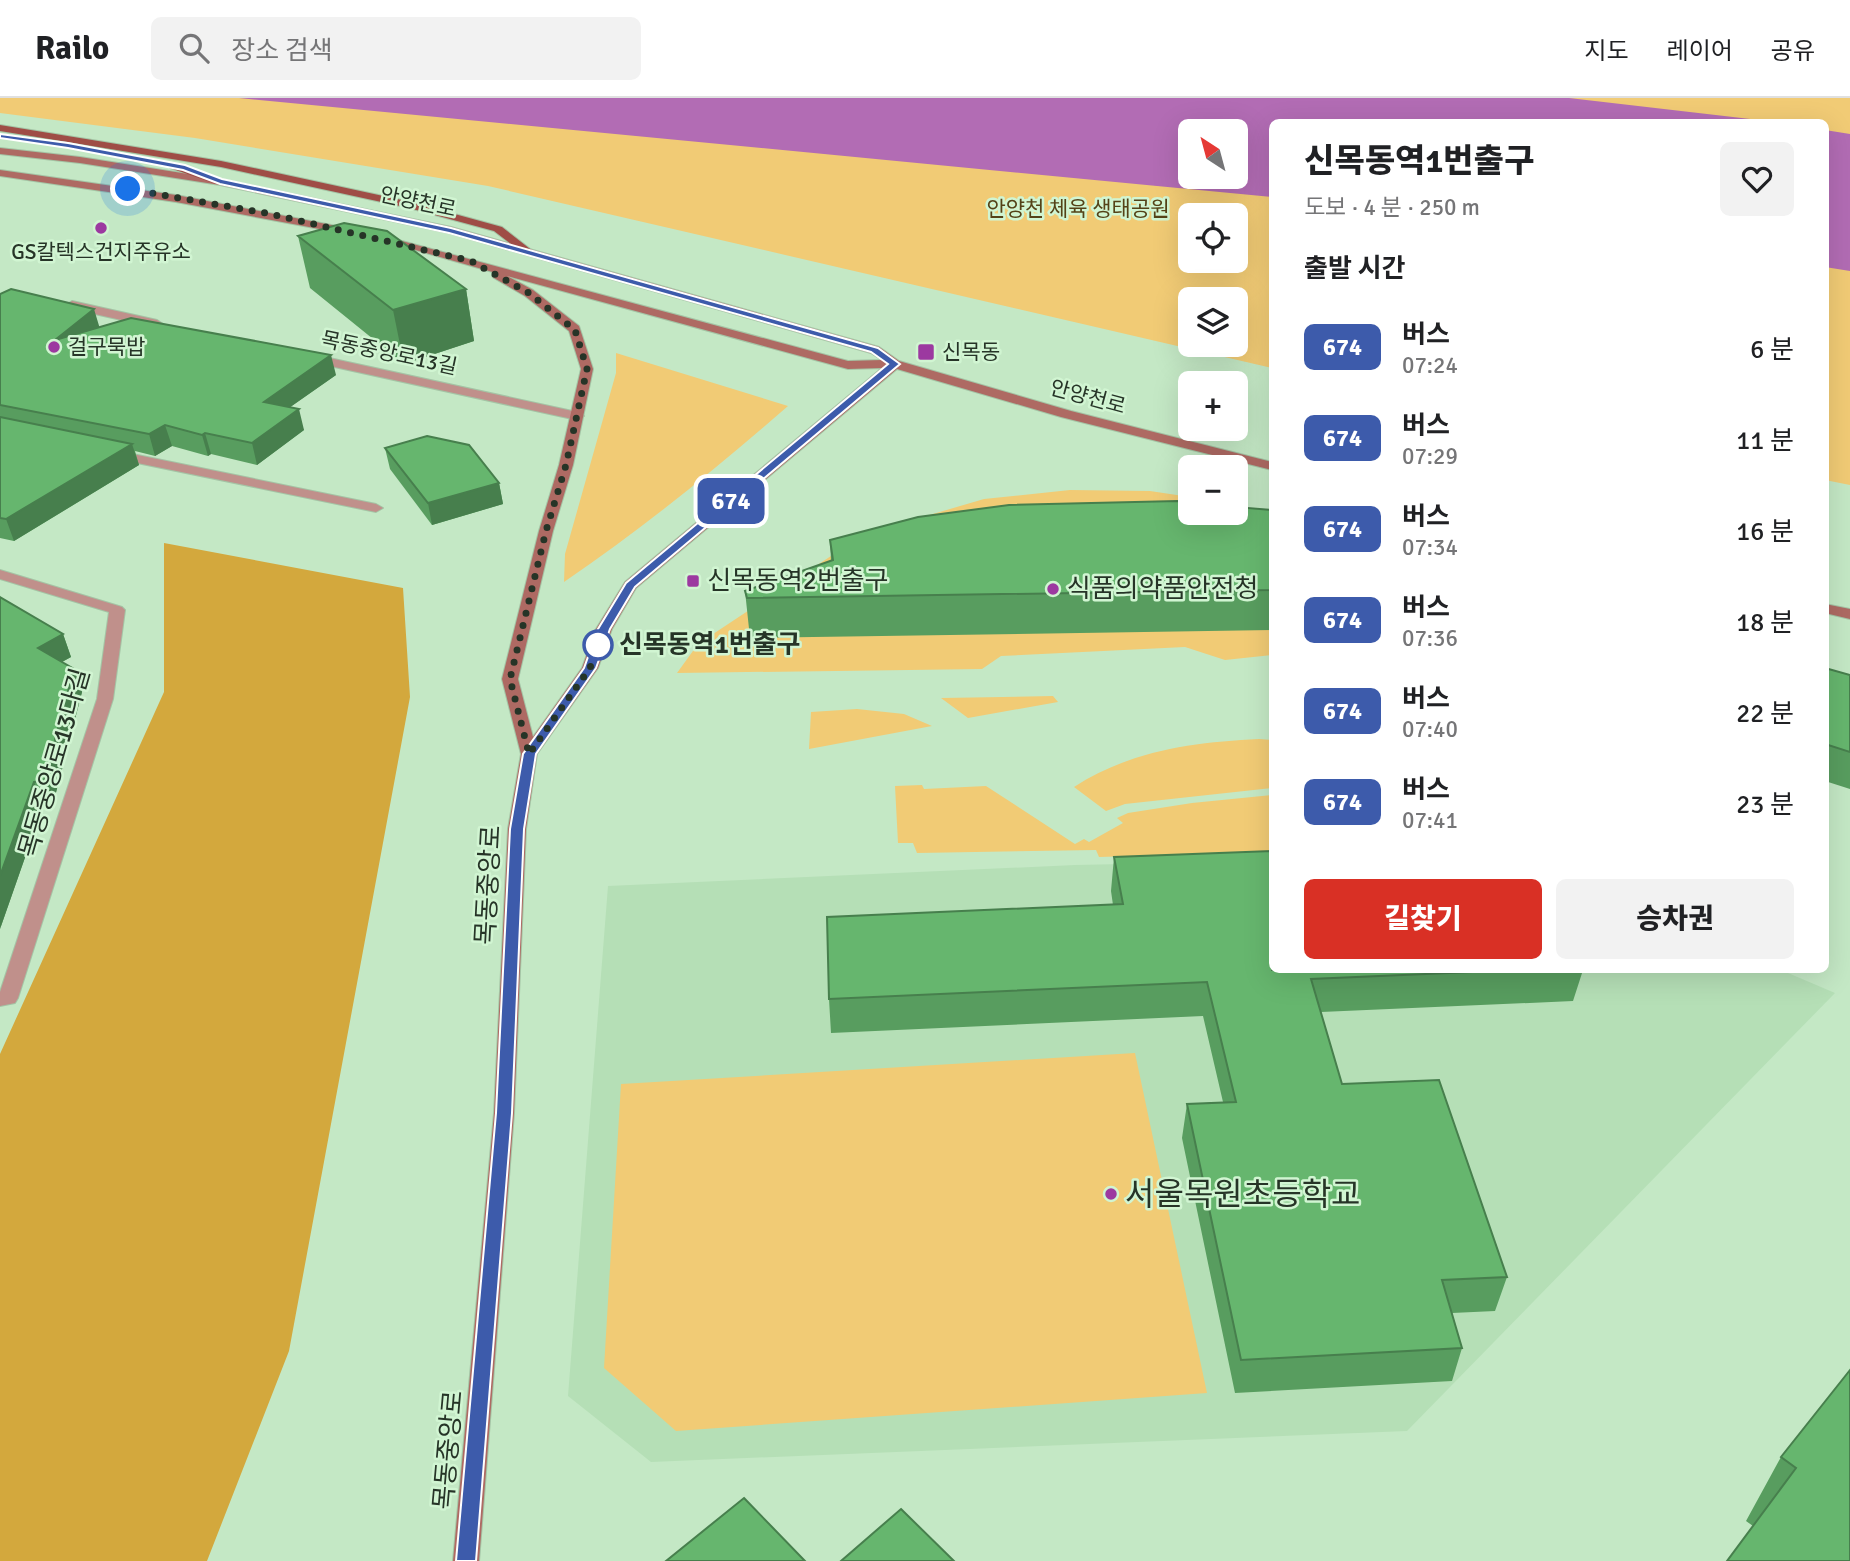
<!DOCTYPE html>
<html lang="ko">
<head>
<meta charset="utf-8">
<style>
  :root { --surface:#fff; --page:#f2f2f2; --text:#202124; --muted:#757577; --line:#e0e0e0; --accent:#d93025 }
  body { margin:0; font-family:Signika,"Noto Sans KR",sans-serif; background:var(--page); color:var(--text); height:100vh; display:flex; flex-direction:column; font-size:26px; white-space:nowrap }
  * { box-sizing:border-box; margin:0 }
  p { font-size:23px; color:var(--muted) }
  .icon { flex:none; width:38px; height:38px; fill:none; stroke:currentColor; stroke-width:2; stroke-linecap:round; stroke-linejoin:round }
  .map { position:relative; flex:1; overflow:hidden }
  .panel { position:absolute; left:1269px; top:21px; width:560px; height:854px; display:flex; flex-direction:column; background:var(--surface); border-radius:10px; box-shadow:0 7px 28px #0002 }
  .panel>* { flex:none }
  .badge { padding:0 14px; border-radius:10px; font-size:24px; line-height:46px }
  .needle { width:46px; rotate:324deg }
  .controls { position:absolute; left:1178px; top:21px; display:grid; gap:14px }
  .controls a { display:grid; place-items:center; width:70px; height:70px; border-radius:10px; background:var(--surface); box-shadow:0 7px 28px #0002; font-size:35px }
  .you { position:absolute; width:35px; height:35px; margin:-18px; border:5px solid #fff; border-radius:50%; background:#1a73e8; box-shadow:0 0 0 10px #1a73e833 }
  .map>.badge { position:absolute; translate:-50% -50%; box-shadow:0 0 0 4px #fff }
  h2 { padding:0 35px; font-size:26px; line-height:63px }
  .round { display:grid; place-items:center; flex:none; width:74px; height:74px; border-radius:10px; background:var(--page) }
  .overview { display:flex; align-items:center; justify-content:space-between; height:119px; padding:0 35px }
  h1 { font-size:33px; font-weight:800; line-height:52px }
  .button { display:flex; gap:14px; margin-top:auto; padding:14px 35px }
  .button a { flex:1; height:80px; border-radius:10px; background:var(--accent); color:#fff; font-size:28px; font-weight:800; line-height:80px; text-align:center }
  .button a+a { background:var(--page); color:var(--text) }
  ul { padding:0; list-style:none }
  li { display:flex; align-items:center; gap:21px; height:91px; padding:0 35px }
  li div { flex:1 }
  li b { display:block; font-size:26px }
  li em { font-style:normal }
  li .badge { min-width:77px; font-weight:700; text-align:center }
  header { display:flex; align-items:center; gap:42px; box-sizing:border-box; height:98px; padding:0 35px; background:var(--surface); border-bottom:2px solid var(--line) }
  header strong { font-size:33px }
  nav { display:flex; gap:38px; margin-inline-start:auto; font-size:24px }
  .search { width:490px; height:63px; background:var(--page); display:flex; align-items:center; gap:18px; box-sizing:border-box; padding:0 24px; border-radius:10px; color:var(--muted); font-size:26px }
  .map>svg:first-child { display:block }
  .built { fill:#b5dfb6 }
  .green { fill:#f1cb75; fill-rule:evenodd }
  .forest { fill:#d3a83d }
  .water { fill:#b26cb4; fill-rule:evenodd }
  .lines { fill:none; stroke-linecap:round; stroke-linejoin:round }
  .street-casing { stroke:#a4c4a5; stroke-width:2 }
  .secondary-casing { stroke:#a4c4a5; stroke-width:2 }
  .primary-casing { stroke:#a4c4a5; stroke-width:2 }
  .street { fill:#c0908b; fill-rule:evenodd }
  .secondary { fill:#ae6a63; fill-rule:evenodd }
  .primary { fill:#9f4d46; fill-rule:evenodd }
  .wall { fill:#589d5f }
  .shaded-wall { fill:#477f4d }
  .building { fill:#66b66e; stroke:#477f4d; stroke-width:2 }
  .line { fill:#3d5bab; stroke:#fff; stroke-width:2 }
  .walk { stroke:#263427; stroke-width:7; stroke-dasharray:0 12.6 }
  .poi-dot { fill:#9c39a0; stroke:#d1f5d2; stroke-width:2.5 }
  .stop-dot { fill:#fff; stroke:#3d5bab; stroke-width:3.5 }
  .labels { text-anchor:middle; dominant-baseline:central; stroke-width:5; stroke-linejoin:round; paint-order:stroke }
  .far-street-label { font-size:21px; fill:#263427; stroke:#d1f5d2 }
  .far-park-label { font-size:21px; fill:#544217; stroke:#d1f5d2 }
  .far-poi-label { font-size:21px; fill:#263427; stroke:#d1f5d2; text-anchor:start }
  .poi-label { font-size:26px; fill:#263427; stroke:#d1f5d2; text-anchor:start }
  .stop-label { font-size:26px; font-weight:bold; fill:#263427; stroke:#d1f5d2; text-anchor:start }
  .street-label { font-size:26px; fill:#263427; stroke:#d1f5d2 }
  .near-poi-label { font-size:32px; fill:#263427; stroke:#d1f5d2; text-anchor:start }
</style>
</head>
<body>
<header>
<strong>Railo</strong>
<div class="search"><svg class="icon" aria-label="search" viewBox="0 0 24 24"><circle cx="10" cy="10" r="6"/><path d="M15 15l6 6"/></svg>장소 검색</div>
<nav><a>지도</a><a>레이어</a><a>공유</a></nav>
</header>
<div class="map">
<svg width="1850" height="1463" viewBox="0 0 1850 1463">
  <rect width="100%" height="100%" fill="#c4e8c5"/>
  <path class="built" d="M 1272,763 L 1272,872 L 1781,872 L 1835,895 L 1407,1333 L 651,1364 L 568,1298 L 608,788 L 1075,767 Z"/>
  <path class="green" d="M 0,0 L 1850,0 L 1850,387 L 1825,382 L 1825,24 L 1272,24 L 1272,270 L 488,88 L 195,40 L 0,15 ZM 1190,33 L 1236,33 L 1236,79 L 1190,79 ZM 1190,117 L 1236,117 L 1236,163 L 1190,163 ZM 1190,201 L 1236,201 L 1236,247 L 1190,247 Z
    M 616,255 L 788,308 C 716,371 643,430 564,484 L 565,456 L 616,275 Z
    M 1070,392 L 1150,393 L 1190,399 L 1190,415 L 1236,415 L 1272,419 L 1272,557 L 1225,562 L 1185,549 L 1001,558 L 982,571 L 677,575 L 698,546 L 837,454 L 909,423 L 984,401 Z
    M 1053,598 L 1058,604 L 968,620 L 941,600 Z
    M 857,611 L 904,616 L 932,628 L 809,651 L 811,614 Z
    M 1259,641 L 1272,642 L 1272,690 L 1125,706 L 1106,713 L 1074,689 C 1129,653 1194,644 1259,641 Z
    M 922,687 L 924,691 L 986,688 L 1075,746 L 1084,741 L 1089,744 L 1123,725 L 1117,720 L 1128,715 L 1192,705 L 1272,697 L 1272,754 L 1099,759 L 1096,752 L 917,755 L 913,745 L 898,745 L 895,688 Z
    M 1135,955 L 1207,1295 L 676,1333 L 604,1270 L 621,986 Z"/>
  <path class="forest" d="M 164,445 L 403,490 L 410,599 L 289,1253 L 207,1463 L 0,1463 L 0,956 L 164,594 Z"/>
  <path class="water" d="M 239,0 L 1569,0 L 1776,24 L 1272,24 L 1272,99 ZM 1190,33 L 1236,33 L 1236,79 L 1190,79 Z
    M 1825,32 L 1850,36 L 1850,173 L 1825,169 Z"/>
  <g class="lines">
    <g class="street-casing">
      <path id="street" d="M 72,203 L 157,222 L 163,226 L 157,230 L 68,210 L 66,207 Z
        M 311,256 L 577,314 L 584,318 L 577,322 L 307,263 L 307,257 Z
        M 113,352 L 376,406 L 383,410 L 376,414 L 108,359 L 106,356 Z
        M 0,472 L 122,509 L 125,512 L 113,601 L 18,900 L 15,905 L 0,908 L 0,894 L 97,601 L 109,514 L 0,481 Z"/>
    </g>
    <g class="secondary-casing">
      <path id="secondary" d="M 0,50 L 80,59 L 220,81 L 451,129 L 879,249 L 899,263 L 1071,313 L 1272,364 L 1272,372 L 1061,319 L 897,271 L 636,490 L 612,531 L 598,570 L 537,656 L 526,731 L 514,1015 L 479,1463 L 453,1463 L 494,1015 L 508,731 L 521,656 L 502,581 L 539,433 L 559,367 L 581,271 L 569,233 L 525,198 L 494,180 L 492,178 L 496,175 L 377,141 L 387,139 L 848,263 L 882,262 L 871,255 L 449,135 L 220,87 L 80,65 L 0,56 ZM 507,178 L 848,271 L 882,270 L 625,484 L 596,531 L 582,570 L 533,639 L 518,581 L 553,433 L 573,367 L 593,271 L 579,228 L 533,192 Z
        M 0,72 L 176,97 L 352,131 L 358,134 L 352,137 L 176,104 L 0,78 Z
        M 1825,506 L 1850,511 L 1850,521 L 1825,515 Z"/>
    </g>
    <g class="primary-casing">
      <path id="primary" d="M 0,27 L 221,63 L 411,104 L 502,129 L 534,154 L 524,156 L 494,133 L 409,110 L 221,69 L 0,33 Z
        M 170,66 L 178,66 L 225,84 L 216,86 L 170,70 Z"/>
    </g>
    <use href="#street" class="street"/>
    <use href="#secondary" class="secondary"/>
    <use href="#primary" class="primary"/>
  </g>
  <path class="wall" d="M 298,138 L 466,191 L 474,243 L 404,266 L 310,190 Z
    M 0,196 L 99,229 L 336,277 L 290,309 L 304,332 L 257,367 L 211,356 L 208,358 L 172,348 L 155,358 L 135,353 L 139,367 L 14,443 L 0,440 Z
    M 385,350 L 499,385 L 503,406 L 432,427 L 390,371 Z
    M 1272,412 L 1272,532 L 750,540 L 745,493 L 831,463 L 830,442 Z
    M 63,536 L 71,559 L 62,564 L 74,571 L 82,594 L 53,706 L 43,708 L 0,831 Z
    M 1825,570 L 1850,577 L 1850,691 L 1825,683 Z
    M 1114,759 L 1272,872 L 1583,872 L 1573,903 L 1321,914 L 1342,986 L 1507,1179 L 1495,1213 L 1452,1215 L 1462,1250 L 1452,1283 L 1235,1295 L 1182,1040 L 1187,1006 L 1223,1004 L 1203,918 L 831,935 L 829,901 L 1113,807 L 1111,793 Z
    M 1850,1272 L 1850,1463 L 1753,1428 L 1746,1423 L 1781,1359 Z"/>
  <path class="shaded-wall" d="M 466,191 L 474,243 L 404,266 L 393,212 Z
    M 94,211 L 100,231 L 55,242 Z
    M 331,257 L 336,277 L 269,324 L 264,304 Z
    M 299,311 L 304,332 L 257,367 L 252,345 Z
    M 165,327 L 172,348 L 155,358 L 149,336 Z
    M 205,335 L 211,356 L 208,358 L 202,337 Z
    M 132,346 L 139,367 L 14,443 L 6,421 Z
    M 499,385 L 503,406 L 432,427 L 428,405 Z
    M 63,536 L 71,559 L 47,572 L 38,550 Z
    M 74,571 L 82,594 L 53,706 L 44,683 Z
    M 34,684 L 43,708 L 0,831 L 0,778 Z"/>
  <path class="building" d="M 344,125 L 387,133 L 466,191 L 393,212 L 298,138 Z
    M 11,191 L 94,211 L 55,242 L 131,220 L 331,257 L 264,304 L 299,311 L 252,345 L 205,335 L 202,337 L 165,327 L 149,336 L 0,307 L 0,196 Z
    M 0,319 L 132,346 L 6,421 L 0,420 Z
    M 427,338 L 469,347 L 499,385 L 428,405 L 385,350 Z
    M 1178,403 L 1190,404 L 1190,415 L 1236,415 L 1236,409 L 1272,412 L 1272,492 L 747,500 L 745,493 L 833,462 L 830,442 L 918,419 L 1009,407 Z
    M 0,499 L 63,536 L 38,550 L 74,571 L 44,683 L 34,684 L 0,778 Z
    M 1825,570 L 1850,577 L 1850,654 L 1825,646 Z
    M 1272,753 L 1272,872 L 1518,872 L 1311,881 L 1342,986 L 1439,982 L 1507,1179 L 1442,1182 L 1462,1250 L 1241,1262 L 1187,1006 L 1236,1004 L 1207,884 L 829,901 L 827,819 L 1123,806 L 1114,759 Z
    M 1850,1272 L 1850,1463 L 1727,1463 L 1796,1370 L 1781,1359 Z
    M 744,1400 L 805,1463 L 666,1463 Z
    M 901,1411 L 954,1463 L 841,1463 Z"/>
  <path class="line" d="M 0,36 L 68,45 L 185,67 L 222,81 L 451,130 L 878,250 L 900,266 L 635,489 L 610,531 L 596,570 L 536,656 L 524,731 L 512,1015 L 476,1463 L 456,1463 L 496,1015 L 510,731 L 523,656 L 584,570 L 598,531 L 626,485 L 888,266 L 871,254 L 449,135 L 220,86 L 183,72 L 68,50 L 0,40 Z"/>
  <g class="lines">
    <path class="walk" d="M 128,91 L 271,116 L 471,163 L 529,195 L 575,232 L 587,271 L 566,367 L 546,433 L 510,581 L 529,656 L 590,570 L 598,547"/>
  </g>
  <g class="poi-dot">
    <circle cx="101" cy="130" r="7"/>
    <circle cx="54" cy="249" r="7"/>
    <rect x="917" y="245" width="18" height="18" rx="3.5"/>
    <rect x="686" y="476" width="14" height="14" rx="3.5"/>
    <circle cx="1053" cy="491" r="7"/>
    <circle cx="1111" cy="1096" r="7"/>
  </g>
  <circle class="stop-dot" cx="598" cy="547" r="14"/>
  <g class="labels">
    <g class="far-street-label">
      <text transform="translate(418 104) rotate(12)">안양천로</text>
      <text transform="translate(389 255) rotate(12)">목동중앙로13길</text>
      <text transform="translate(1088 299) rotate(15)">안양천로</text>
    </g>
    <g class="far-park-label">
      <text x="1078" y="111">안양천 체육 생태공원</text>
    </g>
    <g class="far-poi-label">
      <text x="101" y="154" text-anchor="middle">GS칼텍스건지주유소</text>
      <text x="68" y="249">걸구묵밥</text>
      <text x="942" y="254">신목동</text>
    </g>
    <g class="poi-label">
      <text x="707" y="483">신목동역2번출구</text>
      <text x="1067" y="491">식품의약품안전청</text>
    </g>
    <g class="stop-label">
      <text x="619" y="547">신목동역1번출구</text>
    </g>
    <g class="street-label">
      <text transform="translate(55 665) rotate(-74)">목동중앙로13다길</text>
      <text transform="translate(489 787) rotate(-87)">목동중앙로</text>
      <text transform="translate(449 1352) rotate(-85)">목동중앙로</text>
    </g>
    <g class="near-poi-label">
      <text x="1125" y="1096">서울목원초등학교</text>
    </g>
  </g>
</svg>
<div class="controls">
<a><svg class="needle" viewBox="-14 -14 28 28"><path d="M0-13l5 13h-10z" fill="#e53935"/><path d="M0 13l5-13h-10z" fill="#757577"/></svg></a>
<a><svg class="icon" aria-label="locate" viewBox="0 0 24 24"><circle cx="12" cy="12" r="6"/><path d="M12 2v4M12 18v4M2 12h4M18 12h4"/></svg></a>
<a><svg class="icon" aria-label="layers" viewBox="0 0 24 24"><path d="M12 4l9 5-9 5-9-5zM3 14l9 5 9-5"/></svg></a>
<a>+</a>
<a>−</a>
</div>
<div class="you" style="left:128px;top:91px"></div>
<b class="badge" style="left:731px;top:403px;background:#3d5bab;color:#fff">674</b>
<section class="panel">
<div class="overview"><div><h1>신목동역1번출구</h1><p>도보 · 4 분 · 250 m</p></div><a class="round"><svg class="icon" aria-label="heart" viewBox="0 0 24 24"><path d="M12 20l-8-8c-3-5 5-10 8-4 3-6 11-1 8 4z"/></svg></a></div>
<h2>출발 시간</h2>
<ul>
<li><span class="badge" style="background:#3d5bab;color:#fff">674</span><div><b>버스</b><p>07:24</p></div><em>6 분</em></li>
<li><span class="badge" style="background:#3d5bab;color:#fff">674</span><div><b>버스</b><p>07:29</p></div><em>11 분</em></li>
<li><span class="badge" style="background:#3d5bab;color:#fff">674</span><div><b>버스</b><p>07:34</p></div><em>16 분</em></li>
<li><span class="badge" style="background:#3d5bab;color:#fff">674</span><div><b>버스</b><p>07:36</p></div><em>18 분</em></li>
<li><span class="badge" style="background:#3d5bab;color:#fff">674</span><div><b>버스</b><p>07:40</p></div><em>22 분</em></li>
<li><span class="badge" style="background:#3d5bab;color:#fff">674</span><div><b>버스</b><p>07:41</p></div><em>23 분</em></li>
</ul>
<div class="button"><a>길찾기</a><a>승차권</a></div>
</section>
</div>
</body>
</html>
